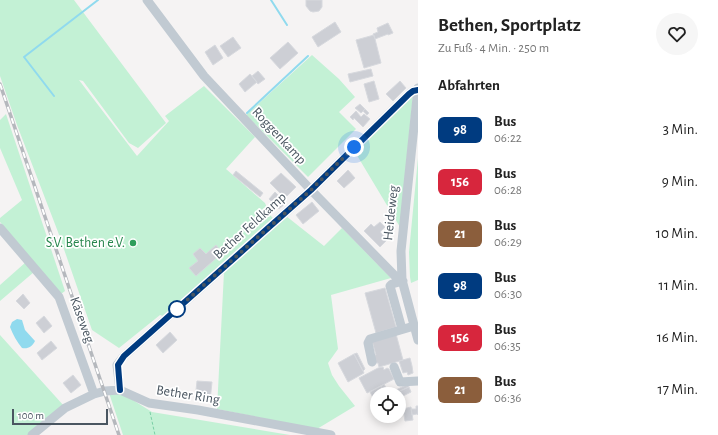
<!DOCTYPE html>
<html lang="de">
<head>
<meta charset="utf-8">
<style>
  :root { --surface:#fff; --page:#f6f6f6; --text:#222; --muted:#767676 }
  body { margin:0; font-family:"Alegreya Sans",sans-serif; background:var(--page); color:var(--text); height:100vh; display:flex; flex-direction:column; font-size:15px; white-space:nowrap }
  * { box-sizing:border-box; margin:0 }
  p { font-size:13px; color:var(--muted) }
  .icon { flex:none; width:22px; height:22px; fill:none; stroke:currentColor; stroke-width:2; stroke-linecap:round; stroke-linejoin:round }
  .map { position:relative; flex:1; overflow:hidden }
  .details { display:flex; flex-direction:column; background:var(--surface); width:300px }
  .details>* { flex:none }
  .badge { padding:0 8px; border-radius:6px; font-size:14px; line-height:26px }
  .tools { position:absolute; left:370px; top:387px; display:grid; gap:8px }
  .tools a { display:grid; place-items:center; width:36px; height:36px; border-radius:50%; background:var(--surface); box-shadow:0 2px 10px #0003; font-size:20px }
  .scale { position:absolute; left:12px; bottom:10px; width:96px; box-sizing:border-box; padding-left:4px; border:2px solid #4a5661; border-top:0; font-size:11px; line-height:14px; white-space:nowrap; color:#4a5661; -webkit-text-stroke:3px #fff; paint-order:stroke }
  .you { position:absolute; width:20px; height:20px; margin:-10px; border:3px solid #fff; border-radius:50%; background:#1a73e8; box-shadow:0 0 0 6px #1a73e833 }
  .map>.badge { position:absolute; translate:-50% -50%; box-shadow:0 0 0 2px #fff }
  h2 { padding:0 20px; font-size:15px; line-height:36px }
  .round { display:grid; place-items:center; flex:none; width:42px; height:42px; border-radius:21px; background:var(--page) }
  .headline { display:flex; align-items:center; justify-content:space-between; height:68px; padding:0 20px }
  h1 { font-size:19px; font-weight:700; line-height:30px }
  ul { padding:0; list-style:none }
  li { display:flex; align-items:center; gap:12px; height:52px; padding:0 20px }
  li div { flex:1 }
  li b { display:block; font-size:15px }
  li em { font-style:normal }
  li .badge { min-width:44px; font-weight:700; text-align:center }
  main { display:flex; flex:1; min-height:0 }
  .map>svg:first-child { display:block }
  .green { fill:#c3f1d5 }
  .water { fill:#90daee }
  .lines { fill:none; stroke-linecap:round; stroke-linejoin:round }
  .stream { stroke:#90daee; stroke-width:2 }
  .building { fill:#cdcfd5; stroke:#d7d9de }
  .path { stroke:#7ad0a6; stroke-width:1; stroke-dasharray:3 2; stroke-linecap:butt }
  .minor { stroke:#c1cad2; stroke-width:9 }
  .rail-casing { stroke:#b5b8bd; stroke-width:3.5 }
  .rail { stroke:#fff; stroke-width:2; stroke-dasharray:6; stroke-linecap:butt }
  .line-casing { stroke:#fff; stroke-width:9 }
  .line { stroke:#003b80; stroke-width:6 }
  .walk { stroke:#4a5661; stroke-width:4; stroke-dasharray:0 7.2 }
  .leisure-dot { fill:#2e9e5b; stroke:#fff; stroke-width:1.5 }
  .stop-dot { fill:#fff; stroke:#003b80; stroke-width:2 }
  .labels { text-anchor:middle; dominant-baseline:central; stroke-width:3.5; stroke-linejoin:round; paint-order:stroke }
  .street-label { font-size:14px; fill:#4a5661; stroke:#fff }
  .leisure-label { font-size:14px; fill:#27864d; stroke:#fff; text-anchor:end }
</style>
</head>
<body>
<main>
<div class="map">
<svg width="418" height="435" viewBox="0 0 418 435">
  <rect width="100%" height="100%" fill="#f5f3f3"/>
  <path class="green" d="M 0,0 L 74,0 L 166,123 L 138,148 L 129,143 L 83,81 L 79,80 L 137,156 L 169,121 L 165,116 L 204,86 L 255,137 L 226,169 L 265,203 L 270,215 L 273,218 L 163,316 L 160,315 L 119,348 L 92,330 L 58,232 L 17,125 L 0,76 Z
    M 312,55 L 339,79 L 355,97 L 339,112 L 356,129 L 308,177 L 246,115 Z
    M 413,95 L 400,227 L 355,152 Z
    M 6,114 L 65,291 L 61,294 L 0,222 L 0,218 L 22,200 L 0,148 L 0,120 Z
    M 418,158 L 418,280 L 411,283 L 410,277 L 409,252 Z
    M 286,216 L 324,246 L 342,228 L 391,278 L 331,295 L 338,349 L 328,363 L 332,375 L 339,386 L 355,406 L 317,429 L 217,409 L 224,272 Z
    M 26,262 L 34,272 L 0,301 L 0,285 Z
    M 0,335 L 64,406 L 28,435 L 0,435 Z
    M 120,392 L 152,412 L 290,435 L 123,435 L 109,393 Z"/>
  <path class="water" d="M 17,319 L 22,320 L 25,330 L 35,341 C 32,347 28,349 22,348 C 17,342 13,335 10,327 L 12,322 Z"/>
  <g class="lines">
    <path class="stream" d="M 271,0 L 287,25
      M 54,96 L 24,57 L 98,0
      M 247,113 L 308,56"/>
  </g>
  <path class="building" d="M 306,0 L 322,0 L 322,7 L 319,11 L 313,12 L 310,11 L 306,6 Z
    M 335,22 L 341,32 L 318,47 L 312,37 Z
    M 388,23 L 393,33 L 388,35 L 388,34 L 375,39 L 373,34 L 378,32 L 377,28 Z
    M 374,35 L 381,63 L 364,68 L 356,40 Z
    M 233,37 L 241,48 L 228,57 L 220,46 Z
    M 288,42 L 298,53 L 280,69 L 270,58 Z
    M 215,45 L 223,58 L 213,65 L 205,52 Z
    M 371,69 L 373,76 L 350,82 L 348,74 Z
    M 258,71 L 265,79 L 258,84 L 252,76 Z
    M 250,74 L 257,82 L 245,92 L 239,84 Z
    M 374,81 L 379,99 L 369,102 L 364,84 Z
    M 400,81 L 406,88 L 393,101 L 386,94 Z
    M 360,104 L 365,109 L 361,113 L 355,108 Z
    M 365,109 L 369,113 L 367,115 L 363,111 Z
    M 356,111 L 361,117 L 364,114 L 370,119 L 363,127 L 354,118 L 353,120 L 350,117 Z
    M 348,170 L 355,178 L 344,188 L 337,181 Z
    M 236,171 L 263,193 L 260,197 L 233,175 Z
    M 281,173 L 296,187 L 285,198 L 270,183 Z
    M 275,192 L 286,203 L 279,209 L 269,199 Z
    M 312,202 L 319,211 L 303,224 L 296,215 Z
    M 380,222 L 385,227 L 380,232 L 387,240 L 380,247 L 364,231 L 371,224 L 374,227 Z
    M 216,245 L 222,253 L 196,276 L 189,268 L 198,261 L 193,254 L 200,248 L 206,254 Z
    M 385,288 L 396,327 L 376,333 L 365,293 Z
    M 23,294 L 30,303 L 24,309 L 16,301 Z
    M 44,316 L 52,326 L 44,333 L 36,323 Z
    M 170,332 L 177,340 L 163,353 L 156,345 Z
    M 396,334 L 403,360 L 379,367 L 378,363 L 375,363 L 373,355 L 376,355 L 372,341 Z
    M 51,341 L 57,348 L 42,360 L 37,353 Z
    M 357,353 L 365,369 L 363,371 L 354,354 Z
    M 354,354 L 364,373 L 348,382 L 338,363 Z
    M 410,358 L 412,366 L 413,373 L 408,375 L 407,372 L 403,373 L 399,361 Z
    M 383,367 L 384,370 L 387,368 L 389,369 L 394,379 L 367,393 L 359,378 L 378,368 Z
    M 73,375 L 81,385 L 71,393 L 63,383 Z
    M 197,381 L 212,382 L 210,401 L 195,400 Z
    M 384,384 L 389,394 L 385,394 L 381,386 Z
    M 408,384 L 409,387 L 393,394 L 388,394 Z
    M 381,386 L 385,394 L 377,394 L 377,405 L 370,392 Z
    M 409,387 L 411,392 L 399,398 L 399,394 L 393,394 Z
    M 416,406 L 418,406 L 418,415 L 417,414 L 412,415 L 411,409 L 416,409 Z
    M 411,407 L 413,420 L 405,421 L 403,409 Z"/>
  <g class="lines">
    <path class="path" d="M 150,412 L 155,435"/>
    <path class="minor" d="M 147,0 L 204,76 L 311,190 L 398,279 L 402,280
      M 418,88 L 401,251 L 402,280 L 418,340
      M 0,228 L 59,297 L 94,394
      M 402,329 L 390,286 L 392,284 L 403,281
      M 372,362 L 368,343 L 370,339 L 414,326
      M 394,367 L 400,382 L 418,381
      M 120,390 L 117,365 L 124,356 L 311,190 L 409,94 L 413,91 L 418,91
      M 32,435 L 65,408 L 94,394 L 105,391 L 120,390 L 149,403 L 198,410 L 331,435"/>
    <g class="rail-casing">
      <path id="rail" d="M 0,84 L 119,435"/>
    </g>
    <use href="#rail" class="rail"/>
  </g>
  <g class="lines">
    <g class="line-casing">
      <path id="line" d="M 120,390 L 118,365 L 124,356 L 311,190 L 409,94 L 413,91 L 418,90"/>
    </g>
    <use href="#line" class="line"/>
    <path class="walk" d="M 177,309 L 311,190 L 354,147"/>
  </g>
  <circle class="leisure-dot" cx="133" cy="243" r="4"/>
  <circle class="stop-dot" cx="177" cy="309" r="8"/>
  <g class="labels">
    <g class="street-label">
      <text transform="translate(279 136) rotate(47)">Roggenkamp</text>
      <text transform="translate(391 213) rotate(-84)">Heideweg</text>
      <text transform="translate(250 226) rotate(-42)">Bether Feldkamp</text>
      <text transform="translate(82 320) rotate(70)">Käseweg</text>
      <text transform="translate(188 395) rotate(9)">Bether Ring</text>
    </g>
    <g class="leisure-label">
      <text x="125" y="243">S.V. Bethen e.V.</text>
    </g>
  </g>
</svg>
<div class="tools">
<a><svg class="icon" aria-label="locate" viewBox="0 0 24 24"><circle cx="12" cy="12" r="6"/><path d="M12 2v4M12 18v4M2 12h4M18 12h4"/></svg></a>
</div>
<div class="scale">100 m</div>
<div class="you" style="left:354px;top:147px"></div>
</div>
<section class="details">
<div class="headline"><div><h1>Bethen, Sportplatz</h1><p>Zu Fuß · 4 Min. · 250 m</p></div><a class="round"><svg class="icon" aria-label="heart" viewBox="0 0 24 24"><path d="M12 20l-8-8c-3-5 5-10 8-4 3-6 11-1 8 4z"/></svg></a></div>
<h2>Abfahrten</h2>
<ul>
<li><span class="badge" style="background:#003b80;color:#fff">98</span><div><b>Bus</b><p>06:22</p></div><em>3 Min.</em></li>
<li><span class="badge" style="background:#d7263d;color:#fff">156</span><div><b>Bus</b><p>06:28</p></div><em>9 Min.</em></li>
<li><span class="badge" style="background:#8b5e3c;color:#fff">21</span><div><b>Bus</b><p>06:29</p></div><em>10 Min.</em></li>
<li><span class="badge" style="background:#003b80;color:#fff">98</span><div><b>Bus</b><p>06:30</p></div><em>11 Min.</em></li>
<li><span class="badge" style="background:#d7263d;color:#fff">156</span><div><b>Bus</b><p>06:35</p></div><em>16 Min.</em></li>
<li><span class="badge" style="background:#8b5e3c;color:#fff">21</span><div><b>Bus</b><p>06:36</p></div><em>17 Min.</em></li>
</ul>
</section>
</main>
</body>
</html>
